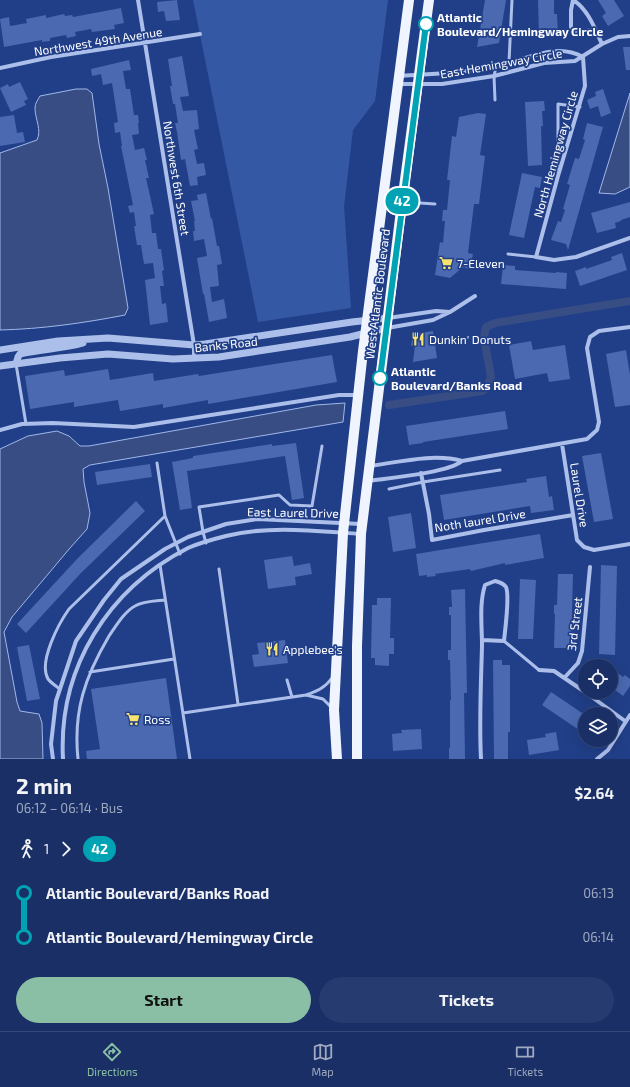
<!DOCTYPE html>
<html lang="en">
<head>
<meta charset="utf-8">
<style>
  :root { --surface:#192f66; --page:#263b6f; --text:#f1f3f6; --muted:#9fa9bf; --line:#374a7a; --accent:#8abfa5 }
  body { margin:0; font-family:"Exo 2",sans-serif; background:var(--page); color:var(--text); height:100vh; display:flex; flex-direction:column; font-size:15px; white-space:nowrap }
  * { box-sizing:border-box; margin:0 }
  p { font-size:13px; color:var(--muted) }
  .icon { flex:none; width:22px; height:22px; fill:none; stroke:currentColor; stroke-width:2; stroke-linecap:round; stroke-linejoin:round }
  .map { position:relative; height:759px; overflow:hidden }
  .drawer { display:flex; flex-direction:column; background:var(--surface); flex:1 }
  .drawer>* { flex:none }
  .badge { padding:0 8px; border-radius:13px; font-size:14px; line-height:26px }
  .buttons { position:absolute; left:578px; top:659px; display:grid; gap:8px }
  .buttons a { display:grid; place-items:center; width:40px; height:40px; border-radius:50%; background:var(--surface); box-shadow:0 4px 16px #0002,0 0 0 1px var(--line); font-size:20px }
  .map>.badge { position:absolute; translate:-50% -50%; box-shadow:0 0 0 2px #fff }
  .legs { display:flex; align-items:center; gap:6px; height:44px; padding:0 16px; font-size:13px }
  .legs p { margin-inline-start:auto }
  .headline { display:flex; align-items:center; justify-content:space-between; height:68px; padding:0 16px }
  h1 { font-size:22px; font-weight:700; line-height:30px }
  .button { display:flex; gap:8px; margin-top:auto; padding:8px 16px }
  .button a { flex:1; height:46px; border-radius:24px; background:var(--accent); color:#111; font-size:16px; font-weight:700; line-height:46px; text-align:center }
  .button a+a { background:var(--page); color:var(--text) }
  ul { padding:0 16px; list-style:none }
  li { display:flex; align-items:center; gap:14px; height:44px; font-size:15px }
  li i { display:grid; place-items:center; width:6px; height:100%; margin:0 5px; background:currentColor }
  li i::after { content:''; width:10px; height:10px; margin:-5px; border:3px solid; border-radius:50%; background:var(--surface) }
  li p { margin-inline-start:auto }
  li:first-child i { background:linear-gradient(#0000 50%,currentColor 0) }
  li:last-child i { background:linear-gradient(currentColor 50%,#0000 0) }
  .tab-bar { display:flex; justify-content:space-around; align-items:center; height:56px; border-top:1px solid var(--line); background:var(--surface); font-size:11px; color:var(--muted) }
  .tab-bar a { display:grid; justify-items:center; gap:2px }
  .tab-bar .selected { color:var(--accent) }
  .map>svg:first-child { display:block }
  .green { fill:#3558a5 }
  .water { fill:#374d83; stroke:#a0b8eb }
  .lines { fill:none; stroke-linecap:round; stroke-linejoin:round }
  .canal { stroke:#374d83; stroke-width:8 }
  .building { fill:#4a69b0 }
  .service { stroke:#acbfea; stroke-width:3 }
  .minor { stroke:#acbfea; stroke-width:4 }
  .tertiary { stroke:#acbfea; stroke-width:7 }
  .primary { stroke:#f0f4fe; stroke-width:10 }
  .line-1-casing { stroke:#fff; stroke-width:9 }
  .line-1 { stroke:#00a3b4; stroke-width:6 }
  .stop-1-dot { fill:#fff; stroke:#00a3b4; stroke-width:2 }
  .labels { text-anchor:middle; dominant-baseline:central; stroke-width:3.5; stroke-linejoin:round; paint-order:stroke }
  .stop-label { font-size:12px; font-weight:bold; fill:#fff; stroke:#213f88; text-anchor:start }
  .street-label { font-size:12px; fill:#fff; stroke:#213f88 }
  .poi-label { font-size:12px; fill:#fff; stroke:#213f88; text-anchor:start }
</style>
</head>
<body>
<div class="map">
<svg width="630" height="759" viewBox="0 0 630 759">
  <rect width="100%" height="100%" fill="#213f88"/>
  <path class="green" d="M 193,0 L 388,0 L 375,101 L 353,130 L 344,206 L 351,308 L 258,322 Z"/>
  <path class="water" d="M 76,89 L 87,89 L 92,93 L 99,144 L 108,188 L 128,308 L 125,315 C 84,323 42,329 0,330 L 0,153 L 37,140 C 42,130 35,119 35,108 C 35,103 38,100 40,96 Z
    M 630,93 L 630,187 L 615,194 L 599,193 Z
    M 345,403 L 343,422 L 90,465 L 83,469 L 84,482 L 90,513 L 87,529 L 70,548 L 12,617 L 4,632 L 17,702 L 20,711 L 39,714 L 42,723 L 43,759 L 0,759 L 0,449 L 28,436 L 57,431 L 69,436 L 80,446 L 89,446 L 316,405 Z"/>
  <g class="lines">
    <path class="canal" d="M 389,405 L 483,391 L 488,385 L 491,377 L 484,337 L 486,327 L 495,323 L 630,301"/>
  </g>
  <path class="building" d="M 177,0 L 180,20 L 166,21 L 164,11 L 158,12 L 157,2 Z
    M 485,0 L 506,0 L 499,43 L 477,47 Z
    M 538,0 L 554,0 L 554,14 L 557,14 L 558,34 L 539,35 Z
    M 598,0 L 614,0 L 624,16 L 608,26 L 602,16 L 606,13 Z
    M 121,8 L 124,23 L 114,25 L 115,29 L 92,32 L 91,29 L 75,32 L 76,36 L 67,38 L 66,35 L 50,38 L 50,41 L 42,42 L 42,40 L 4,47 L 0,19 L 9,17 L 10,26 L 27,23 L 26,19 L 46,15 L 46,18 L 64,14 L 65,16 L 72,15 L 73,17 Z
    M 623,47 L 630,47 L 630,70 L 626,70 Z
    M 182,56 L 189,96 L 180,97 L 183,111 L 197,110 L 199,129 L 194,130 L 198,149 L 194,150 L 197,164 L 204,163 L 206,175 L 197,177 L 198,185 L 190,186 L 185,159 L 181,160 L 177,132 L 175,123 L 178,123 L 175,104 L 173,104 L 170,86 L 172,86 L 168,59 Z
    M 129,60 L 131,70 L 123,71 L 126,89 L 130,89 L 134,115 L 138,115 L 139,123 L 138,123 L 139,134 L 132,135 L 135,150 L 144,148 L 147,160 L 145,160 L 149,178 L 146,178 L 154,214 L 150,215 L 152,233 L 156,233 L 158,249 L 161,249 L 164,270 L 162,271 L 164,286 L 160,286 L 162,304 L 166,303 L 168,322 L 150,325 L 145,280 L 155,278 L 153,263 L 144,264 L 141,245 L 137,245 L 134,226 L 136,226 L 134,212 L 130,213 L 128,206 L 133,205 L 121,146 L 122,146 L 120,132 L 115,133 L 114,123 L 118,122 L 112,83 L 103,85 L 101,74 L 92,76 L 91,69 Z
    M 20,82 L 28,99 L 24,101 L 26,105 L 11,112 L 0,88 L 8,84 L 9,87 Z
    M 603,89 L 611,113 L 601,117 L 598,106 L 590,109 L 587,100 L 596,96 L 595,92 Z
    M 544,101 L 545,111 L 542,111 L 543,126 L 541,126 L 542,165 L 528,166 L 525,102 Z
    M 478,113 L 486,114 L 480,155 L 485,156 L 479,204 L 474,204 L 468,253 L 473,254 L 470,269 L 463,267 L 450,278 L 435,275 L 440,242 L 443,243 L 445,221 L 442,221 L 443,210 L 447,210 L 450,180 L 447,180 L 452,136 L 456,137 L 459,117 Z
    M 14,115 L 17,133 L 23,132 L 25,142 L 0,146 L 0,117 Z
    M 587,123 L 603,127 L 568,250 L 566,244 L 551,240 L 558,221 L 561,222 L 565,210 L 563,209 L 570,185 L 567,184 L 575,158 L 579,159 L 585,140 L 583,139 Z
    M 522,173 L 542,177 L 540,188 L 535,187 L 524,238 L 509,235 Z
    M 206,193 L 211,219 L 212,218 L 217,246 L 219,246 L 222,264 L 217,265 L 219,286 L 210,287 L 212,302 L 224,299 L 227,318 L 209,322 L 204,294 L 203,294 L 197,258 L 207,256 L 204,239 L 194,241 L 193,231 L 195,231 L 194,221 L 195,221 L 191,201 L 198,200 L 197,195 Z
    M 630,202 L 630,217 L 621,220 L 621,221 L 615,223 L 616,228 L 597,233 L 591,213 Z
    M 622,253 L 627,270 L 580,286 L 575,271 L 586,267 L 586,269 L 612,260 L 611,257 Z
    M 503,265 L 515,266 L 515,270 L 556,273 L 556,272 L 567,273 L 566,289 L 501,284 Z
    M 433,331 L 437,358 L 413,362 L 415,345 L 411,346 L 413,334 Z
    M 531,341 L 533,350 L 565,345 L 570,379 L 549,382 L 547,373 L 515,379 L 509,345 Z
    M 626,350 L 630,375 L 630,405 L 615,407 L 606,354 Z
    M 332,355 L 337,382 L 208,404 L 208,400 L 163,408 L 163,404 L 120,411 L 118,400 L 74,407 L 74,402 L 30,409 L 25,376 L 64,370 L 65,376 L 108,369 L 110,380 L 153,373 L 154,381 L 198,374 L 199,376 Z
    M 505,411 L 508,429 L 423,442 L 423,443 L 409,445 L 406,426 Z
    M 296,443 L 304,498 L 292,500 L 285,456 L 187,471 L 192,508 L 180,510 L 172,462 L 193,458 L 193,456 L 272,444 L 272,446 Z
    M 601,453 L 613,519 L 594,522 L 582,456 Z
    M 150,464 L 152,477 L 97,485 L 95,472 Z
    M 546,476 L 549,497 L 552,496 L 554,510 L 531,513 L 530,506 L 444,520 L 440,495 L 527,482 L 526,479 Z
    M 136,501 L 145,511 L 80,574 L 26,633 L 17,624 L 77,559 Z
    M 411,513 L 416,548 L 393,552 L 388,517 Z
    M 540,534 L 544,558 L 505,565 L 505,563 L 471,571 L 470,569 L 435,574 L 436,576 L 427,577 L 427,575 L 419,576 L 416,554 Z
    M 292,556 L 294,566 L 310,563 L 312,574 L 295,577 L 296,585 L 268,589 L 264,560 Z
    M 601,565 L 617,566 L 615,655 L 599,654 Z
    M 558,574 L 573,574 L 571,648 L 554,648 L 555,614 L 554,614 L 554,605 L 557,605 Z
    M 520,579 L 536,580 L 533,639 L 518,639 Z
    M 465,589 L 467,693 L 464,693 L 465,759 L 449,759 L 449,748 L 450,748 L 450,700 L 451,700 L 450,660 L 448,660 L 448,650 L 451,650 L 451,615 L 449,615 L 449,607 L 452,607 L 451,590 Z
    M 377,598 L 391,598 L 390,638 L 394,638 L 394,654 L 389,654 L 389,666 L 375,665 L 375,658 L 371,658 L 372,605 L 377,605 Z
    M 285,640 L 288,663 L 254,667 L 252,655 L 259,654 L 257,643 Z
    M 29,645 L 40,699 L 27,701 L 17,647 Z
    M 493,660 L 502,660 L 502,665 L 510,665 L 510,732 L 508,732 L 508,759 L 494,759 Z
    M 611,668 L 623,677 L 625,675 L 630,679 L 630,686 L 623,696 L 611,687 Z
    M 166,678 L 177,759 L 87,759 L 86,751 L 100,749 L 91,689 Z
    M 551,692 L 585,715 L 585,734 L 542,705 Z
    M 421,729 L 422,749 L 393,751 L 392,734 L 402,733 L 401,730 Z
    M 556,732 L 559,750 L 529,755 L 527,740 L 546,737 L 545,734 Z"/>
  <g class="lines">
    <path class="service" d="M 509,62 L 512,0
      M 495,100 L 494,76 L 496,67
      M 558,172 L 558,104 L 580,107
      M 405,202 L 435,204
      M 508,254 L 536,257
      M 16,364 L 26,424
      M 157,463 L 165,516
      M 389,489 L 423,482 L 500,470
      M 206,543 L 203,532 L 199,507 L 279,495 L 290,505 L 312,506 L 322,446
      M 160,565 L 190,759
      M 219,569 L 238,704
      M 504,641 L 539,670
      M 90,672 L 174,659
      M 287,680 L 292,697
      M 60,689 C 56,686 51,683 48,679 C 38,662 59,623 69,609 L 165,516 L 180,554
      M 306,695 L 323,699 L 332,708
      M 183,713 L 306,695 C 317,691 325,688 332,678
      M 78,759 C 73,711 85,677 109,636 C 116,626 124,612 135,606 C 143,601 156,601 165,600"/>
    <path class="minor" d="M 138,0 L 194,345 L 194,359
      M 595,30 L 576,32 L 571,27 L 571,10 L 573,0 C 588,9 595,29 602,44
      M 583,57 L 585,86 L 558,176 L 536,257 L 554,260 L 576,257 L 630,238
      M 0,68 L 51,57 L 200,34
      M 399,76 C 431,74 463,73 494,67 C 523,62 554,41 583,57
      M 398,84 L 442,84 L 494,76 L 544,63 L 575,61 L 602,44 L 618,37 L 630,36
      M 388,318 L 436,311 L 450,312
      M 387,328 L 433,320 L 450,312 L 475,296
      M 0,430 L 22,424 L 53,423 L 134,427 L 339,395 L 359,395
      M 562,444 L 577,540 L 584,547 L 594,550 L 630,544
      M 370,466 C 399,462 434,453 462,461 L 587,439 L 597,430 L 599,422 L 587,348 L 590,337 L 599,331 L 630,327
      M 421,473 L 429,514 L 432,540 L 484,530 L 573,515
      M 368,481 C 389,478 448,473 462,461
      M 539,670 L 554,671 L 585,692
      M 565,677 L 578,663 L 582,651 L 590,567
      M 585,692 L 625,721
      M 53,759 L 51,744 L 56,701 L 76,641 L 104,600 L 121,579 L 165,549 L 188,537 L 226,524 L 257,519 L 361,524
      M 63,759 C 58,668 108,589 188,548 C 199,543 214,539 226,536 C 269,525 317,531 361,534
      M 481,759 C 479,721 481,683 482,646 C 482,626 479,604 485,585 L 495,581 C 499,582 504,584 506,587 C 510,596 505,630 504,641 L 482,640
      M 597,759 L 608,750 L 630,715"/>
    <path class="tertiary" d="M 0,350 L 58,341 L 108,338 L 194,345 L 205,344 L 352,322 L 388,318
      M 16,364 L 18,357 L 20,354 C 41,349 63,349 83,343
      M 0,366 L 60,358 L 108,354 L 173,359 L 219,357 L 350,337 L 386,328"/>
    <path class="primary" d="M 337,759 L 334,710 L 343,533 L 363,351 L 409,0
      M 357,759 L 357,646 L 361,534 L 402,202 L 429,0"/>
  </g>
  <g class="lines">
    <g class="line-1-casing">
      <path id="line-1" d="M 380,378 L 426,24"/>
    </g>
    <use href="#line-1" class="line-1"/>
  </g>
  <defs>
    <g id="supermarket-bare" transform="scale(1.08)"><path d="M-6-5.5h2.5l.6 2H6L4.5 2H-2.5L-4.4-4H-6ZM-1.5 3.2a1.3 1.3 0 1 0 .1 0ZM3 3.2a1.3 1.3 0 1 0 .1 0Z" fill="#f7e36e" stroke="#213f88" stroke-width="2.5" paint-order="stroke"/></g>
    <g id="restaurant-bare" transform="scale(1.08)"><path d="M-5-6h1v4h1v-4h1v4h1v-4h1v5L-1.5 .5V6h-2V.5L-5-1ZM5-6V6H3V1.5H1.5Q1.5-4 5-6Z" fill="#f7e36e" stroke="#213f88" stroke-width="2.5" paint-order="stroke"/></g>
  </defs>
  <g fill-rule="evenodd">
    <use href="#supermarket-bare" x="446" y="263"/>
    <use href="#restaurant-bare" x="418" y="339"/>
    <use href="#restaurant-bare" x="272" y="649"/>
    <use href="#supermarket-bare" x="133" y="719"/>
  </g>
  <g class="stop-1-dot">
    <circle cx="426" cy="24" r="7"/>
    <circle cx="380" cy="378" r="7"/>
  </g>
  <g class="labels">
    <g class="stop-label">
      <text x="437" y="17">Atlantic<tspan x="437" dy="14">Boulevard/Hemingway Circle</tspan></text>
      <text x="391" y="371">Atlantic<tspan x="391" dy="14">Boulevard/Banks Road</tspan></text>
    </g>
    <g class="street-label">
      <text transform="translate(98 41) rotate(-9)">Northwest 49th Avenue</text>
      <text transform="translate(501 63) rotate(-10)">East Hemingway Circle</text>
      <text transform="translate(555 154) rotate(-74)">North Hemingway Circle</text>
      <text transform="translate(177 178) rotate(81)">Northwest 6th Street</text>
      <text transform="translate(377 294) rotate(-83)">West Atlantic Boulevard</text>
      <text transform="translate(226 344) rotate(-6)">Banks Road</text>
      <text transform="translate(580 495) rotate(81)">Laurel Drive</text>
      <text transform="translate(293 512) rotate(1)">East Laurel Drive</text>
      <text transform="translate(480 520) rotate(-9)">Noth laurel Drive</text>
      <text transform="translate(574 624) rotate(-83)">3rd Street</text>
    </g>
    <g class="poi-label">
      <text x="457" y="263">7-Eleven</text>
      <text x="429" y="339">Dunkin' Donuts</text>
      <text x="283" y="649">Applebee's</text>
      <text x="144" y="719">Ross</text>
    </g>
  </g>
</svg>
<div class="buttons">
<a><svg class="icon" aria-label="locate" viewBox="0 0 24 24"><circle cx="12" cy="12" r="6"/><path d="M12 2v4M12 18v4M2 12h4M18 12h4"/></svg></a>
<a><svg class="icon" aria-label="layers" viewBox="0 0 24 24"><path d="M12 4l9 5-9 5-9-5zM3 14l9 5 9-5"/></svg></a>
</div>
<b class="badge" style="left:402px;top:201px;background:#00a3b4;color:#fff">42</b>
</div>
<section class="drawer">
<div class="headline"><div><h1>2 min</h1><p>06:12 – 06:14 · Bus</p></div><b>$2.64</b></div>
<div class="legs"><svg class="icon" aria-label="walk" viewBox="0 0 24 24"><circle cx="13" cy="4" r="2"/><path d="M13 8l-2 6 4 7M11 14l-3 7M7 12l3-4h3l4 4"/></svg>1<svg class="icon" aria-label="forward" viewBox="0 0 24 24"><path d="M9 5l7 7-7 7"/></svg><b class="badge" style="background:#00a3b4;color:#fff">42</b></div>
<ul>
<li><i style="color:#00a3b4"></i><b>Atlantic Boulevard/Banks Road</b><p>06:13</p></li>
<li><i style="color:#00a3b4"></i><b>Atlantic Boulevard/Hemingway Circle</b><p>06:14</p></li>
</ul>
<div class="button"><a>Start</a><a>Tickets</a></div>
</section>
<nav class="tab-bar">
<a class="selected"><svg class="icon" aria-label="directions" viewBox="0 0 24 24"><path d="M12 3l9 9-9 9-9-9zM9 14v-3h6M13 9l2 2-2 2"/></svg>Directions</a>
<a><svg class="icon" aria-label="map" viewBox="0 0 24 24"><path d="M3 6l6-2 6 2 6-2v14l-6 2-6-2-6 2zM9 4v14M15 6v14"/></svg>Map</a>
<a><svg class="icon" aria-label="tickets" viewBox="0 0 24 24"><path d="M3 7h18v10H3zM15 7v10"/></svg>Tickets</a>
</nav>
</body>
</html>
